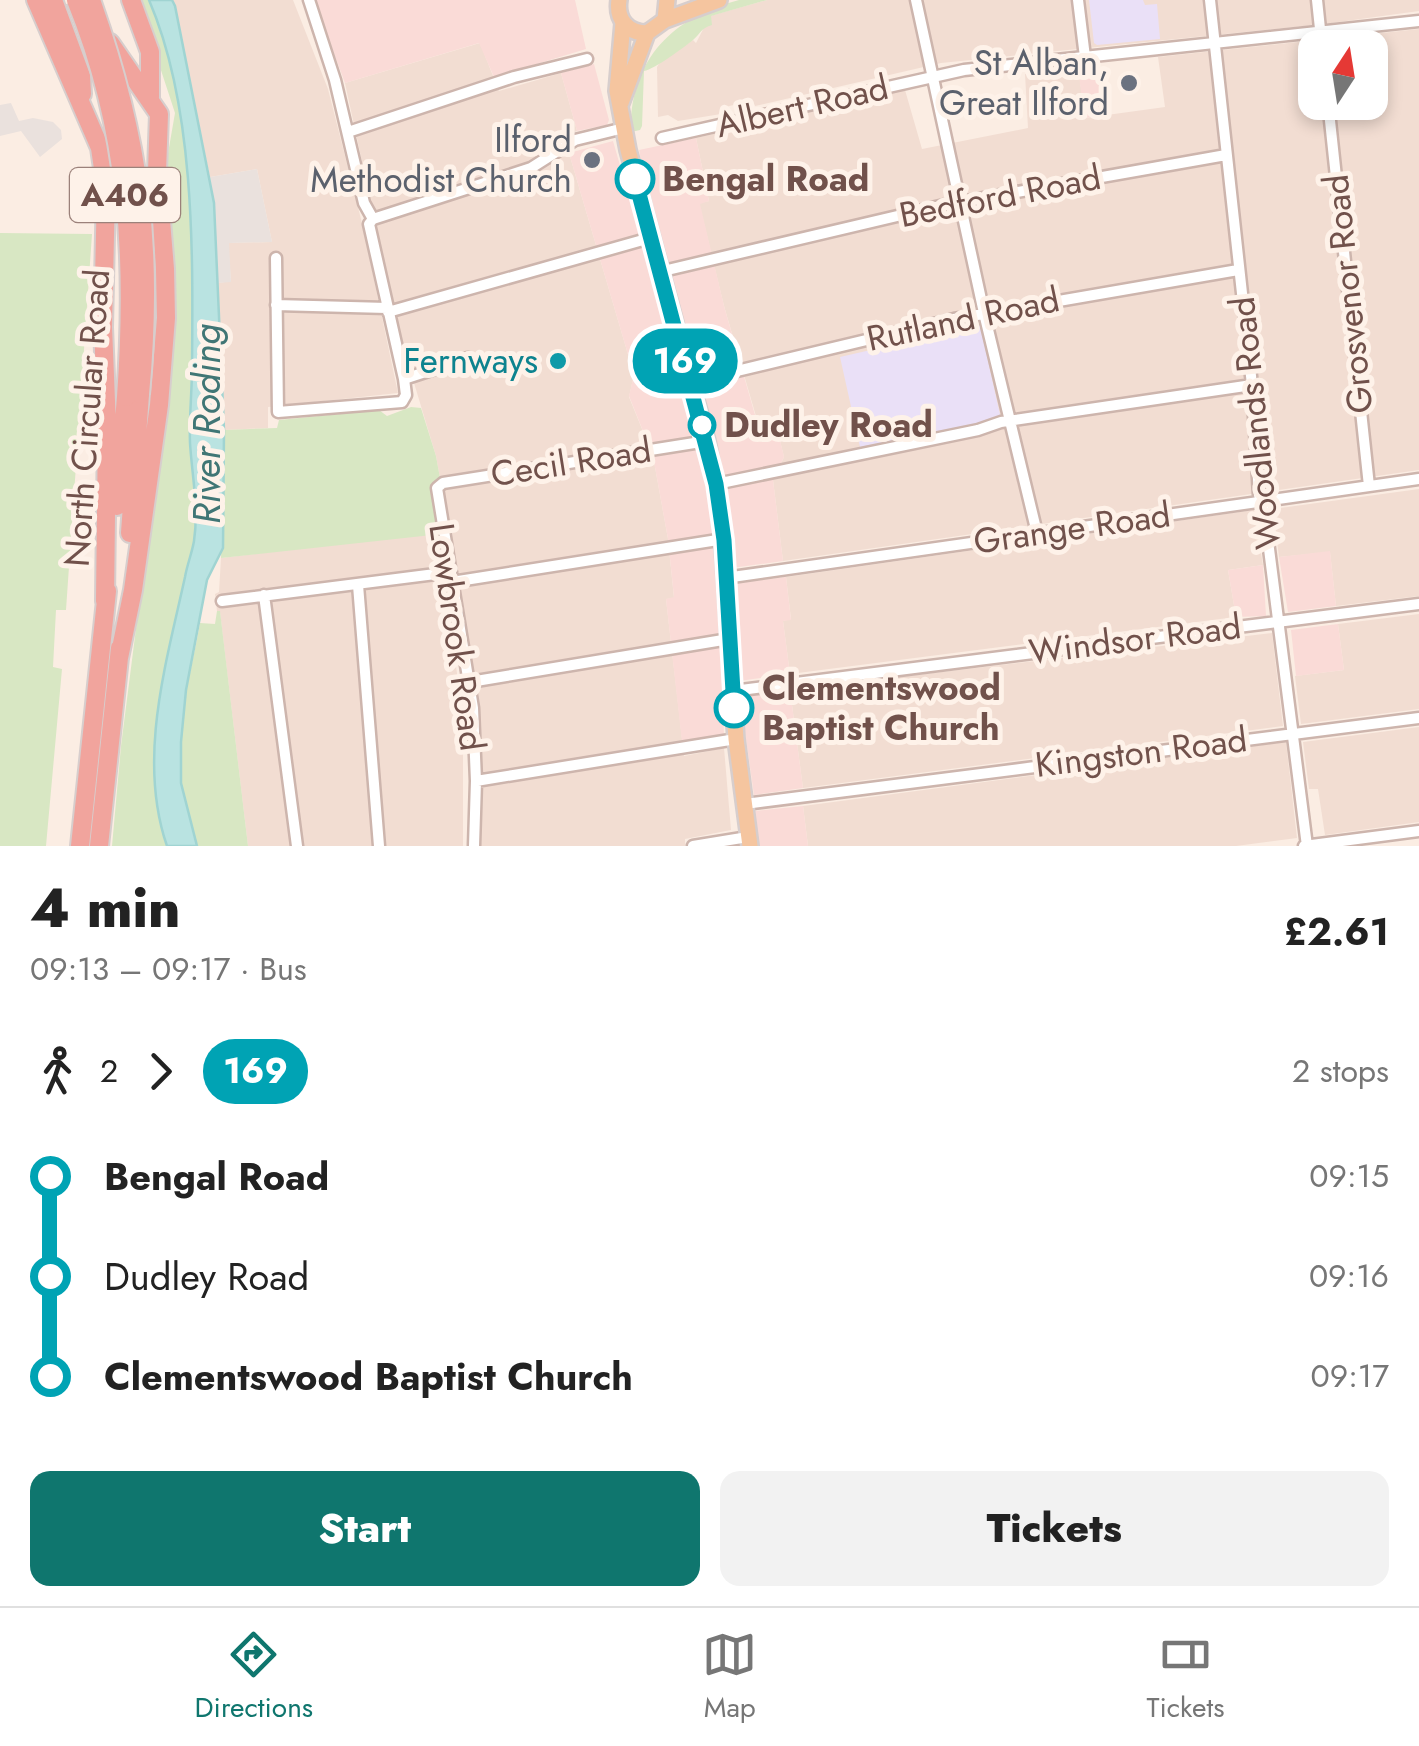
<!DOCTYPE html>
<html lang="en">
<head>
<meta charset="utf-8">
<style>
  :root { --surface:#fff; --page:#f2f2f2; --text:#222; --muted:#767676; --line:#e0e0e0; --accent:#0f766e }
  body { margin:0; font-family:Jost,sans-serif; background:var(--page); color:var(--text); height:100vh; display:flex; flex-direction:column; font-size:38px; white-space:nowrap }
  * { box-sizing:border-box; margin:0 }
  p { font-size:32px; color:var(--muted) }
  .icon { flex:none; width:55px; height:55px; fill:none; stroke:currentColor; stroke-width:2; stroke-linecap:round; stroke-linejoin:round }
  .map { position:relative; height:846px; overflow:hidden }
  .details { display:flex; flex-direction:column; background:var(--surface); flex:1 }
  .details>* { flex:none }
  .badge { padding:0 20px; border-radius:32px; font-size:35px; line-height:65px }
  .needle { width:65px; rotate:12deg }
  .buttons { position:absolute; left:1298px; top:30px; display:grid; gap:20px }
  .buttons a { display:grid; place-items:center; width:90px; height:90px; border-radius:20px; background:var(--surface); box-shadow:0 5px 15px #0003; font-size:50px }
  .map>.badge { position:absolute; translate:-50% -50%; box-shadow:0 0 0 5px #fff }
  .legs { display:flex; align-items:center; gap:15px; height:110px; padding:0 30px; font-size:32px }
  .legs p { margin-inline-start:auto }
  .head { display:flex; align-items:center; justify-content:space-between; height:170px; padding:0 30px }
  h1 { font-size:55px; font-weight:800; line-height:75px }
  .cta { display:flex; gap:20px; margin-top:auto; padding:20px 30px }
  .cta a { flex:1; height:115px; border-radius:20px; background:var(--accent); color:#fff; font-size:40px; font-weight:800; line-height:115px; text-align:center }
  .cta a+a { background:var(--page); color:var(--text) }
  ul { padding:0 30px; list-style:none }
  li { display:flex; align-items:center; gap:35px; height:100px; font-size:38px }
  li i { display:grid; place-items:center; width:15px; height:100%; margin:0 12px; background:currentColor }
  li i::after { content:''; width:25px; height:25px; margin:-12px; border:8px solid; border-radius:50%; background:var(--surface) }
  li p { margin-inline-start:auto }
  li:first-child i { background:linear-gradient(#0000 50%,currentColor 0) }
  li:last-child i { background:linear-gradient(currentColor 50%,#0000 0) }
  .tab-bar { display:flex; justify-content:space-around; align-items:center; height:140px; border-top:2px solid var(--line); background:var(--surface); font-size:28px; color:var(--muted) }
  .tab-bar a { display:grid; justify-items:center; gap:5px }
  .tab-bar .selected { color:var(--accent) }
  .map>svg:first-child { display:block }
  .residential { fill:#f2ddd2; fill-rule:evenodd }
  .commercial { fill:#fadbd7 }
  .industrial { fill:#eae1dd }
  .education { fill:#eae0f7 }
  .green { fill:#d8e7c3 }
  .water { fill:#b9e3e1; stroke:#a0d4d2; stroke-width:2.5 }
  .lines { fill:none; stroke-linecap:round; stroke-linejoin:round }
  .street-casing { stroke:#cdb5ad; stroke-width:15 }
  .primary-casing { stroke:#d7cecd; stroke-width:20 }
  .highway-casing { stroke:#d7cecd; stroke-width:22 }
  .street { stroke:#fff; stroke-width:10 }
  .primary { stroke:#f5c59f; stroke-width:15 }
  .highway { stroke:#f1a49d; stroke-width:18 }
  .highway-bridge-casing { stroke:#d7cecd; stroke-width:22; stroke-linecap:butt }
  .highway-bridge { stroke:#f1a49d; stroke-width:18 }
  .line-1-casing { stroke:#fff; stroke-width:22 }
  .line-1 { stroke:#00a3b4; stroke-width:15 }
  .worship-dot { fill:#6b7280; stroke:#fef2e9; stroke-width:4 }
  .stop-1-dot { fill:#fff; stroke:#00a3b4; stroke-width:5 }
  .culture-dot { fill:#0f9aa8; stroke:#fef2e9; stroke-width:4 }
  .labels { text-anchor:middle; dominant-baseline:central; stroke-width:10; stroke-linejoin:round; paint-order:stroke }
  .shield { fill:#fef2e9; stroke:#9b817a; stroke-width:2.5 }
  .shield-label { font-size:32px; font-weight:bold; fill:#71514b }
  .worship-label { font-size:35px; fill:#5b616d; stroke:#fef2e9; text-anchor:end }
  .street-label { font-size:35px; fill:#71514b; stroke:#fef2e9 }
  .stop-label { font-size:35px; font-weight:bold; fill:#71514b; stroke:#fef2e9; text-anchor:start }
  .culture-label { font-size:35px; fill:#0d838f; stroke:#fef2e9; text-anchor:end }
  .water-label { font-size:38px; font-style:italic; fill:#407675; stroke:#fef2e9 }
</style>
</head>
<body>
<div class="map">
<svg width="1419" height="846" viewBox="0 0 1419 846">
  <rect width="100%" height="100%" fill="#fbede3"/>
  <path class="residential" d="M 173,0 L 293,0 L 328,89 L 362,223 L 398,393 L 268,407 L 268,428 L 224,430 L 218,283 L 231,281 L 228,243 L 272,242 L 257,169 L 210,177 Z
    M 767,0 L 1419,0 L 1419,11 L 1324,24 L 941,63 L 755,106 L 753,101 L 729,106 L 721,114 L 678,121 L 668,115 L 658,117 L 657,67 L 660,62 L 693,40 L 696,43 L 710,16 Z
    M 1419,29 L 1419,470 L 783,561 L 773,480 L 784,457 L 778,433 L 762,437 L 724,306 L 699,203 L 709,201 L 696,138 L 905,90 L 922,149 L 1028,128 L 1025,74 L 1078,66 L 1085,118 L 1165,107 L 1158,57 ZM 1315,48 L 1370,48 L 1370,102 L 1315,102 Z
    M 480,43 L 499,91 L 561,73 L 577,131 L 564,136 L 634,375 L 629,397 L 653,456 L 668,539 L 674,598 L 666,599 L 684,756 L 724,748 L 731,830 L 685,839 L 685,846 L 476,846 L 478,766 L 450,533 L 436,456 L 399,333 L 345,83 Z
    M 1419,489 L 1419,596 L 1336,606 L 1330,552 L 1279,557 L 1273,509 Z
    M 1254,510 L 1263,565 L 1228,570 L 1236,617 L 790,674 L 783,621 L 791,619 L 786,577 Z
    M 438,532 L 463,718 L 463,846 L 248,846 L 220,612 L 217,611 L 215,594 L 219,592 L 221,558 Z
    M 1419,614 L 1419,709 L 1301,724 L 1295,676 L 1344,670 L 1338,624 Z
    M 1272,633 L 1283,726 L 803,788 L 790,690 Z
    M 1419,727 L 1419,822 L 1325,835 L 1318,789 L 1309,789 L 1303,742 Z
    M 1286,742 L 1297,838 L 1236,846 L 808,846 L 803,806 Z"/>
  <path class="commercial" d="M 314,0 L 575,0 L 586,49 L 494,77 L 479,43 L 345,83 Z
    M 594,64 L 609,120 L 607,125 L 577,131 L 561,73 Z
    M 1078,66 L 1097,66 L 1102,116 L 1084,118 Z
    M 696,138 L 709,201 L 700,204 L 724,306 L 761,436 L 778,432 L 784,457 L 773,480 L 783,561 L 732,568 L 725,508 L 695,363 L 653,223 L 639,150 Z
    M 613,141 L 694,424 L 716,534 L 724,735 L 682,742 L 666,599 L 674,597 L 668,539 L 653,456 L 629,396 L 634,375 L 569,153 Z
    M 1330,551 L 1336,606 L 1288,612 L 1279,557 Z
    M 1263,565 L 1266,616 L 1236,617 L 1228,570 Z
    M 786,577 L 791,620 L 783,621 L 790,674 L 739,681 L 731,584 Z
    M 1338,624 L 1344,670 L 1296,676 L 1291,630 Z
    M 790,690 L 803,788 L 754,795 L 740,697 Z
    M 803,806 L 808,846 L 759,846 L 755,811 Z"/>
  <path class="industrial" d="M 11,103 L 19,121 L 33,118 L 53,122 L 61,130 L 62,139 L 40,157 L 21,131 L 0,136 L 0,105 Z
    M 257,169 L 272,242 L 229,243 L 231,282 L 218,283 L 210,177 Z"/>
  <path class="education" d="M 1089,0 L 1143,0 L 1145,5 L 1157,4 L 1160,39 L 1097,45 L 1094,43 Z
    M 980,325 L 1001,419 L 860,447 L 840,357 Z"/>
  <path class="green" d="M 138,0 L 149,0 C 197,112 192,254 192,374 C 192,397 189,420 190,443 C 192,476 198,507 194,541 C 181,644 132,742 167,846 L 112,846 L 121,746 L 144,566 L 166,165 L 175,113 Z
    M 739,0 L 767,0 L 711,16 L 712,25 C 701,28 701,33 693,40 C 683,48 655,69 644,71 L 642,126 L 640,130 L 631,132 C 629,61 672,17 739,0 Z
    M 0,233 L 92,234 L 66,610 L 56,610 L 53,667 L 62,669 L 46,846 L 0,846 Z
    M 411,407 L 421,408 L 436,456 L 450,533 L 221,558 L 224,430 L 277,428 L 279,420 L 379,410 L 387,416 Z
    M 217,611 L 220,611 L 248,846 L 197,846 C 192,826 185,806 182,785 C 173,732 191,675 200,623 L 215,624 Z"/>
  <path class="water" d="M 149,0 L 172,0 L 175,6 L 214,203 L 224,430 L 223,548 L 207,580 L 186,690 L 181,742 L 181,783 L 197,846 L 167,846 C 137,759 166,664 185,577 C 187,565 192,553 194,541 C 199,507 192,476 190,443 C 189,418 192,392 192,367 C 193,252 195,107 149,0 Z"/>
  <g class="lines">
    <g class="street-casing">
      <path id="street" d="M 309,0 L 335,80 L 364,203 L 373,219
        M 916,0 L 984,313 L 1037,533
        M 1078,0 L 1085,57
        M 1210,0 L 1252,385 L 1259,495 L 1263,502 L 1307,846
        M 1317,0 L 1322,48
        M 1328,102 L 1369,486
        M 348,132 L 514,77 L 587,59
        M 662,138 L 964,70 L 1419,21
        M 373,219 L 531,168 L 575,140 L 624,128
        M 276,258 L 278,412 L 402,402 L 406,395 L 404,379 L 369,224 L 373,219
        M 659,272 L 944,205 L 1226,155
        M 276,305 L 387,308
        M 388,312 L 650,238
        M 404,379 L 468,358
        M 691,382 L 954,319 L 1238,270
        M 716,484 L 978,430 L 1001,422 L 1252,385
        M 725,578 L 1419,479
        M 452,582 L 724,539
        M 358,585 L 379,846
        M 264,595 L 297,846
        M 222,601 L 451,572
        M 470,682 L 729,639
        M 733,691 L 1419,604
        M 476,781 L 736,739
        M 745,804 L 1419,718
        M 474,846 L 476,781 L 473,708 L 437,488 L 443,483 L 707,441
        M 693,846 L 748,837
        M 1304,846 L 1419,831"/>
    </g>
    <g class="primary-casing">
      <path id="primary" d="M 619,0 C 616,19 627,33 647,33 L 665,20 L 667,0
        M 665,20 L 719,0
        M 623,23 L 617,91 L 628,150 L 707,441 L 721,516 L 736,739 L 750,846
        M 621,103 L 647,33"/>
    </g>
    <g class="highway-casing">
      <path id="highway" d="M 36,0 L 100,148 L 106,189 L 103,327 L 107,426 L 105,601
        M 53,0 L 81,76 L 82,94
        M 131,0 L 150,52 L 150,97
        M 110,43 L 159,114 L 157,172 L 165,269 L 166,318 L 159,405 L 133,590 L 119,658
        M 117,506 L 126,397
        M 130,533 L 140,394
        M 80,846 L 107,591
        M 99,846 L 120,648"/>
    </g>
    <use href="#street" class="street"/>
    <use href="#primary" class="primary"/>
    <use href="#highway" class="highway"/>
    <g class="highway-bridge-casing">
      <path id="highway-bridge" d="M 76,0 C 129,130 136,259 126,397
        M 91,0 C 140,138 154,248 140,394"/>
    </g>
    <use href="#highway-bridge" class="highway-bridge"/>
  </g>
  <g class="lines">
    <g class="line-1-casing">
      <path id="line-1" d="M 635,179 L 716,484 L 724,540 L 734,708"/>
    </g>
    <use href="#line-1" class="line-1"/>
  </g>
  <g class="worship-dot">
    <circle cx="1129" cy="83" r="10"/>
    <circle cx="592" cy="160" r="10"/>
  </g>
  <g class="stop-1-dot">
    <circle cx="635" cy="179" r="18"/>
    <circle cx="702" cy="425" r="12"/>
    <circle cx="734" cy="708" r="18"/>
  </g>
  <circle class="culture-dot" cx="558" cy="361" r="10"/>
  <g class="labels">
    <rect class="shield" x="70" y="168" width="110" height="54" rx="8"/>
    <g class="shield-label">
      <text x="125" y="195">A406</text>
    </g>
    <g class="worship-label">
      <text x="1109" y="63">St Alban,<tspan x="1109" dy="40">Great Ilford</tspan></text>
      <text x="572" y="140">Ilford<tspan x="572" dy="40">Methodist Church</tspan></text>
    </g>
    <g class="street-label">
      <text transform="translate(802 106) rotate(-13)">Albert Road</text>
      <text transform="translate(1000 196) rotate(-11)">Bedford Road</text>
      <text transform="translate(1348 294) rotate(-96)">Grosvenor Road</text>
      <text transform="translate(963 319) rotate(-12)">Rutland Road</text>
      <text transform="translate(87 418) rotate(-86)">North Circular Road</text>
      <text transform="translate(1255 423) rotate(-96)">Woodlands Road</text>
      <text transform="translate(571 462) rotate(-9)">Cecil Road</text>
      <text transform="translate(1072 528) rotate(-8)">Grange Road</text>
      <text transform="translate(457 637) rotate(82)">Lowbrook Road</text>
      <text transform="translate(1135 639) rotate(-7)">Windsor Road</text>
      <text transform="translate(1141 752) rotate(-7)">Kingston Road</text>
    </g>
    <g class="stop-label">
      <text x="662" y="179">Bengal Road</text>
      <text x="724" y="425">Dudley Road</text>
      <text x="762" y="688">Clementswood<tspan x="762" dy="40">Baptist Church</tspan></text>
    </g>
    <g class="culture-label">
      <text x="538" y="361">Fernways</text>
    </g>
    <g class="water-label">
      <text transform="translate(206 424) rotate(-90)">River Roding</text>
    </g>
  </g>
</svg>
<div class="buttons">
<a><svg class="needle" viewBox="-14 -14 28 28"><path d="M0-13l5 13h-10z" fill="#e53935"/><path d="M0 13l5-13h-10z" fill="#767676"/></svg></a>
</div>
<b class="badge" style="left:685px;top:361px;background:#00a3b4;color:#fff">169</b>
</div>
<section class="details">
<div class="head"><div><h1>4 min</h1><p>09:13 – 09:17 · Bus</p></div><b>£2.61</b></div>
<div class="legs"><svg class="icon" aria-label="walk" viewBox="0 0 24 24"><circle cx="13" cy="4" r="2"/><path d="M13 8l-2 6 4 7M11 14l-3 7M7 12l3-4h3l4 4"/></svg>2<svg class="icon" aria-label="forward" viewBox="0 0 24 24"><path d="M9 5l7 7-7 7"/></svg><b class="badge" style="background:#00a3b4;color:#fff">169</b><p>2 stops</p></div>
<ul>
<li><i style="color:#00a3b4"></i><b>Bengal Road</b><p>09:15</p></li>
<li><i style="color:#00a3b4"></i><span>Dudley Road</span><p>09:16</p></li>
<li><i style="color:#00a3b4"></i><b>Clementswood Baptist Church</b><p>09:17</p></li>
</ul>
<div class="cta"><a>Start</a><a>Tickets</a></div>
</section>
<nav class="tab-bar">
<a class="selected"><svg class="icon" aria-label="directions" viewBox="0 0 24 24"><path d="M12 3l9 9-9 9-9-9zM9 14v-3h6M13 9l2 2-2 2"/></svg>Directions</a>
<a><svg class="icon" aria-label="map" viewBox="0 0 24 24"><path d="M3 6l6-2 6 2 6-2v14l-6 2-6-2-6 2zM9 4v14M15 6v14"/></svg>Map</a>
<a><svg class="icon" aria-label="tickets" viewBox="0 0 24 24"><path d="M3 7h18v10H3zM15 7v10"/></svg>Tickets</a>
</nav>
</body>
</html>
